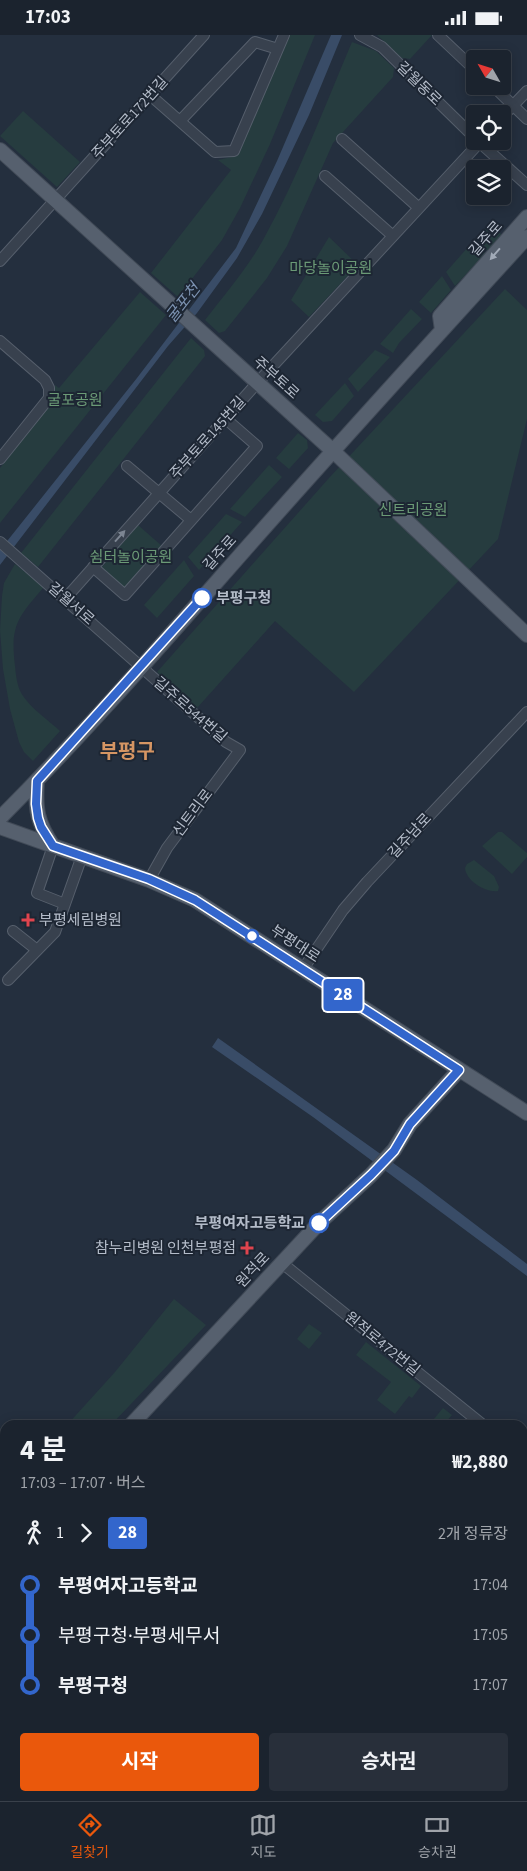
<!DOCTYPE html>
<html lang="ko">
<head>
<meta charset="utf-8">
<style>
  :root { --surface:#1b232e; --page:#282f3a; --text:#f1f3f6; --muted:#a0a4aa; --line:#39404a; --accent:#ea580c }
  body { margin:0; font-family:"Source Sans 3","Noto Sans KR",sans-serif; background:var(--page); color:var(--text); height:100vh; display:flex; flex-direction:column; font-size:19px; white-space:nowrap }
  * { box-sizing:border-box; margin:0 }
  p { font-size:16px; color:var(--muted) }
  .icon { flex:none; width:28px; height:28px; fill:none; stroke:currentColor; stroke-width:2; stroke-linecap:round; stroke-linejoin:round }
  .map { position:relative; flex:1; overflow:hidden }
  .side { position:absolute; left:0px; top:1385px; width:528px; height:381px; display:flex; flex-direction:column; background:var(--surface); border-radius:15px 15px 0 0; box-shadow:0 2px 12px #0003,0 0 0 1px var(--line) }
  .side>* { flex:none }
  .badge { padding:0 10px; border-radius:4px; font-size:18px; line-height:32px }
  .needle { width:32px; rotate:309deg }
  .tools { position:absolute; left:466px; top:15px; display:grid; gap:10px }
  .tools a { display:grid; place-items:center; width:45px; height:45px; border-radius:5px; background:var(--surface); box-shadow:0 2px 12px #0003,0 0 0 1px var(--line); font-size:25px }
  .map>.badge { position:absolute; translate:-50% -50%; box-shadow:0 0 0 2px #fff }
  .legs { display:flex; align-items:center; gap:8px; height:55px; padding:0 20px; font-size:16px }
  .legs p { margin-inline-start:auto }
  .head { display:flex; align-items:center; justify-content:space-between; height:85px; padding:0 20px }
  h1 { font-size:28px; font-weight:700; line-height:38px }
  .cta { display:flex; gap:10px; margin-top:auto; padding:10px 20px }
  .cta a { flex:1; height:58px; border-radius:5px; background:var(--accent); color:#fff; font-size:20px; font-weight:700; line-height:58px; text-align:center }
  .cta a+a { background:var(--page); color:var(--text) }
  ul { padding:0 20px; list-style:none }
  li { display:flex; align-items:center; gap:18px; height:50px; font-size:19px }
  li i { display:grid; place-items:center; width:8px; height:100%; margin:0 6px; background:currentColor }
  li i::after { content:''; width:12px; height:12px; margin:-6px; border:4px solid; border-radius:50%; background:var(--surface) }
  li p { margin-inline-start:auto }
  li:first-child i { background:linear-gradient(#0000 50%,currentColor 0) }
  li:last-child i { background:linear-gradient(currentColor 50%,#0000 0) }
  .status { display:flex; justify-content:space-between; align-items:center; height:35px; padding:0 25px; background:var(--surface); direction:ltr }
  .status svg { height:14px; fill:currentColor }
  .menu { display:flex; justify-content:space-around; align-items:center; height:70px; border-top:1px solid var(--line); background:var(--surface); font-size:14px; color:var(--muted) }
  .menu a { display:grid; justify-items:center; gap:2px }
  .menu .current { color:var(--accent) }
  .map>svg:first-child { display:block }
  .green { fill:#263c3f }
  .water { fill:#394c67 }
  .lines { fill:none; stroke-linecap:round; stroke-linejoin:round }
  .minor-casing { stroke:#565f6c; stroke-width:12 }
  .major-casing { stroke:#414a57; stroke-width:16 }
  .minor { stroke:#38414e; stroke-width:10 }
  .major { stroke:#56606e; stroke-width:14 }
  .oneway { fill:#a1aab7 }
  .oneway2 { fill:#7c8592 }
  .line-1-casing { stroke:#fff; stroke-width:11 }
  .line-1 { stroke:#36c; stroke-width:8 }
  .stop-1-dot { fill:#fff; stroke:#36c; stroke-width:2.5 }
  .health-dot { fill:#e0444e; stroke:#1d2633; stroke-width:2 }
  .labels { text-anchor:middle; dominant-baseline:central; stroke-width:4; stroke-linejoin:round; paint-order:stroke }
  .street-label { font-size:15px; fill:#b4bcc9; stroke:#1d2633 }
  .park-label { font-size:15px; fill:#6b9a76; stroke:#1d2633 }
  .stop-label { font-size:15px; font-weight:bold; fill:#b4bcc9; stroke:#1d2633; text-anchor:start }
  .poi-label { font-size:15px; fill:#b4bcc9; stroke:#1d2633; text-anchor:start }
  .water-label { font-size:16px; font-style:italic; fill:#7c92b1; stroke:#1d2633 }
  .district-label { font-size:20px; font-weight:bold; fill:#d59563; stroke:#1d2633 }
</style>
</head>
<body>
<div class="status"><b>17:03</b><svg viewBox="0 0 49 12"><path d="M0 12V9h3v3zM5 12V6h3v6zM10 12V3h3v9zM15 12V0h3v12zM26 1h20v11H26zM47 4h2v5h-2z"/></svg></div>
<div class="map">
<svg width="527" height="1766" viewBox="0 0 527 1766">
  <rect width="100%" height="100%" fill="#242f3e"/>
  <path class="green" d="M 290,0 L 315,0 L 270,109 L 240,173 L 222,205 L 178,262 L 151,238 L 231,135 L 218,125 L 236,121 Z
    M 377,0 L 432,0 L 410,24 L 402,23 Z
    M 352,7 L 376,16 L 394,33 L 393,42 L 333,108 L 287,211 L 267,243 L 225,296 L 219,298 L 205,285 C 225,259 247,234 263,205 C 298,142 324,73 352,7 Z
    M 23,76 L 80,127 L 57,152 L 0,101 Z
    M 490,189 L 502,200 L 488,216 L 472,208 Z
    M 329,202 L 358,230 L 309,282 L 291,265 Z
    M 469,211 L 486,218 L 455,251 L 446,237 Z
    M 442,241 L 451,255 L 431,278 L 419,267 Z
    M 505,254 L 527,275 L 527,384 L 498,504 L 354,657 L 275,586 L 197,673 L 157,637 L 329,443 Z
    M 140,257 L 166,280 L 0,488 L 0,433 L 54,365 L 55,350 L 59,353 Z
    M 411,274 L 422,284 L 399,308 L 393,318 L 380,309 Z
    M 191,303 L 204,315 L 205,321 L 38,532 L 21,518 Z
    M 375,315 L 390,322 L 358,357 L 348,344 Z
    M 345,348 L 354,361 L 332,386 L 323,387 L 315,380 Z
    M 298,398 L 307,405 L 308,413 L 289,434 L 276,423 Z
    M 269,430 L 282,442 L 245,482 L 230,474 Z
    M 226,479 L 242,487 L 199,535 L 188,522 Z
    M 138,490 L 162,511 L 125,554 L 101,533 Z
    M 184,525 L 194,541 L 157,583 L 144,570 Z
    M 15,529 L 44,552 C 18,582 10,590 15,631 C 16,641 17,652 23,661 C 32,674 48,685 60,696 L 33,726 L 24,717 L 19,707 L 10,674 L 3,634 L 0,595 L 2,561 L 4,548 Z
    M 498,797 L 502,797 L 527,818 L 527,822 L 512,839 L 482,811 Z
    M 474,825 L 494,841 L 499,852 L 498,856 C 486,858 466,846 465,833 L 467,829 Z
    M 174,1264 L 206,1290 L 111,1390 L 67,1390 L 115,1337 Z
    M 309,1289 L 322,1298 L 309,1314 L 297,1304 Z
    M 366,1307 L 421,1351 L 412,1363 L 409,1361 L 395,1379 L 377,1365 L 391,1347 L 356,1320 Z
    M 443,1373 L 452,1380 L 443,1390 L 429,1390 Z"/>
  <path class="water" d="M 331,0 L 342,0 L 309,80 L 262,179 L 237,223 L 197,278 L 168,311 L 0,530 L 0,515 L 137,343 L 236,213 L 277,126 Z
    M 218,1003 L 417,1145 L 527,1229 L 527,1241 L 313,1082 L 212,1012 Z"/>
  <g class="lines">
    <g class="minor-casing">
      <path id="minor" d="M 360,0 L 382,12 L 475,103
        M 438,0 L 475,35
        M 493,51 L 527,84
        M 150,60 L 215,117 L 234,116 L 284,0
        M 502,82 L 527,56
        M 180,86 L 255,7 L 278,14
        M 342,104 L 419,173
        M 478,106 L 527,150
        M 325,141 L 393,201
        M 0,226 L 204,0
        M 0,306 L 45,345 L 49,353 L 49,363 L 0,424
        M 127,431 L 191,485
        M 0,507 L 226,707 L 240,715 L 167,813 L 149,845
        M 93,532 L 125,560 L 257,411 L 226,384
        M 65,564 L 257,348 L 481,106
        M 53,811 L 37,858 L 65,869
        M 13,896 L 37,915
        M 303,934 L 343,875 L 367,847 L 527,677
        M 8,945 L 55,897 L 82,821
        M 282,1228 L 483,1390
        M 522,1421 L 527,1424
        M 522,1571 L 527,1565"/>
    </g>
    <g class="major-casing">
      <path id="major" d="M 0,115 L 333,416 L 527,600
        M 442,295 L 440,281 L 527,182
        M 37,746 C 35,774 37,787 53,811
        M 0,783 C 87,696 168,602 250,509 C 341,406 434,304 527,202
        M 0,792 L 149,845 L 195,865 L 527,1078
        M 131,1390 L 319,1188 L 371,1140 L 394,1115 L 410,1089 L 459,1035
        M 0,1527 L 5,1522
        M 520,1766 L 527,1757"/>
    </g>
    <use href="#minor" class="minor"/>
    <use href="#major" class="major"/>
  </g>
  <defs><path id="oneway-solid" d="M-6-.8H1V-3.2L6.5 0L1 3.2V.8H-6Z" transform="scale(1.25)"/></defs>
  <use class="oneway" href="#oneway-solid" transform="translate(495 219) rotate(131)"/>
  <use class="oneway2" href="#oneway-solid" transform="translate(120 501) rotate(-48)"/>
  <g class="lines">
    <g class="line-1-casing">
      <path id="line-1" d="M 202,563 L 37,746 L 36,769 L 38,783 L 41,792 L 53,811 L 149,844 L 195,865 L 459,1035 L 410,1089 L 394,1116 L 371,1140 L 319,1188"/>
    </g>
    <use href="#line-1" class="line-1"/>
  </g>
  <g class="stop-1-dot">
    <circle cx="202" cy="563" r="9"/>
    <circle cx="252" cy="901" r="6"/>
    <circle cx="319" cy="1188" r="9"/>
  </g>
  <g class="health-dot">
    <path d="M25.5 877.5h5v5h5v5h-5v5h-5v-5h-5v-5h5z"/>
    <path d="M244.5 1205.5h5v5h5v5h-5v5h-5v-5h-5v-5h5z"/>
  </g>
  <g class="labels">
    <g class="street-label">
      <text transform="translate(419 49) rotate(44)">갈월동로</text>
      <text transform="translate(130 83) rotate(-48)">주부토로172번길</text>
      <text transform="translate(486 204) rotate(-49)">길주로</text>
      <text transform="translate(276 343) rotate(42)">주부토로</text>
      <text transform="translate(208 403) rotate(-48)">주부토로145번길</text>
      <text transform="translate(220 518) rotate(-48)">길주로</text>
      <text transform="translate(71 569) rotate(41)">갈월서로</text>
      <text transform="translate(190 675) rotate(41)">길주로544번길</text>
      <text transform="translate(193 778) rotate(-53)">신트리로</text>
      <text transform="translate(410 801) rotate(-47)">길주남로</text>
      <text transform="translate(295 909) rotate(33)">부평대로</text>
      <text transform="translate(253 1235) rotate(-47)">원적로</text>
      <text transform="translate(382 1309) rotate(39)">원적로472번길</text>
    </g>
    <g class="park-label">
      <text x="331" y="233">마당놀이공원</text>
      <text x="75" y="365">굴포공원</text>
      <text x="413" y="475">신트리공원</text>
      <text x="131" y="522">쉼터놀이공원</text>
    </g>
    <g class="stop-label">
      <text x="216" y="563">부평구청</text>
      <text x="305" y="1188" text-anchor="end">부평여자고등학교</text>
    </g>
    <g class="poi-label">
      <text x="39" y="885">부평세림병원</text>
      <text x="236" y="1213" text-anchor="end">참누리병원 인천부평점</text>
    </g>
    <g class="water-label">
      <text transform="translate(183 268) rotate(-52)">굴포천</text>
    </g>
    <g class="district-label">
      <text x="127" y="717">부평구</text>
    </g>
  </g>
</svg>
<div class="tools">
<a><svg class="needle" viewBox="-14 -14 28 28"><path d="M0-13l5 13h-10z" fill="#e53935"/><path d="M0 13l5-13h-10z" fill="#a0a4aa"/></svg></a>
<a><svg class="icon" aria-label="locate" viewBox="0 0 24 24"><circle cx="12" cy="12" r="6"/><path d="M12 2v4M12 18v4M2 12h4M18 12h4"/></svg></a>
<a><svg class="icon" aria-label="layers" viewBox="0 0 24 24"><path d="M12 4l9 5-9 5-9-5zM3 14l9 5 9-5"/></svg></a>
</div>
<b class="badge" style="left:343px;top:960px;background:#36c;color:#fff">28</b>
<section class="side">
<div class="head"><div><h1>4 분</h1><p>17:03 – 17:07 · 버스</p></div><b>₩2,880</b></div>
<div class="legs"><svg class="icon" aria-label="walk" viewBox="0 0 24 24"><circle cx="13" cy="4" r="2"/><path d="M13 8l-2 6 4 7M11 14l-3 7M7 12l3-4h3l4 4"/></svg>1<svg class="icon" aria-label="forward" viewBox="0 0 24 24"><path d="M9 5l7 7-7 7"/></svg><b class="badge" style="background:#36c;color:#fff">28</b><p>2개 정류장</p></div>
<ul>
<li><i style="color:#36c"></i><b>부평여자고등학교</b><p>17:04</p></li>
<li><i style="color:#36c"></i><span>부평구청·부평세무서</span><p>17:05</p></li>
<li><i style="color:#36c"></i><b>부평구청</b><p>17:07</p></li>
</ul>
<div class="cta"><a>시작</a><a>승차권</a></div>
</section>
</div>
<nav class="menu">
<a class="current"><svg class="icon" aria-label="directions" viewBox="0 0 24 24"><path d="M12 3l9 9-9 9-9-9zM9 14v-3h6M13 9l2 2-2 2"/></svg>길찾기</a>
<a><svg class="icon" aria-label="map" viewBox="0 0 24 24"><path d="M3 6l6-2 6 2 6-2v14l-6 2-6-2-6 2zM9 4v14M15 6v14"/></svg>지도</a>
<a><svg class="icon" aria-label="tickets" viewBox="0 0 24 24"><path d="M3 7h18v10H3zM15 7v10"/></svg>승차권</a>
</nav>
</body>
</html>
